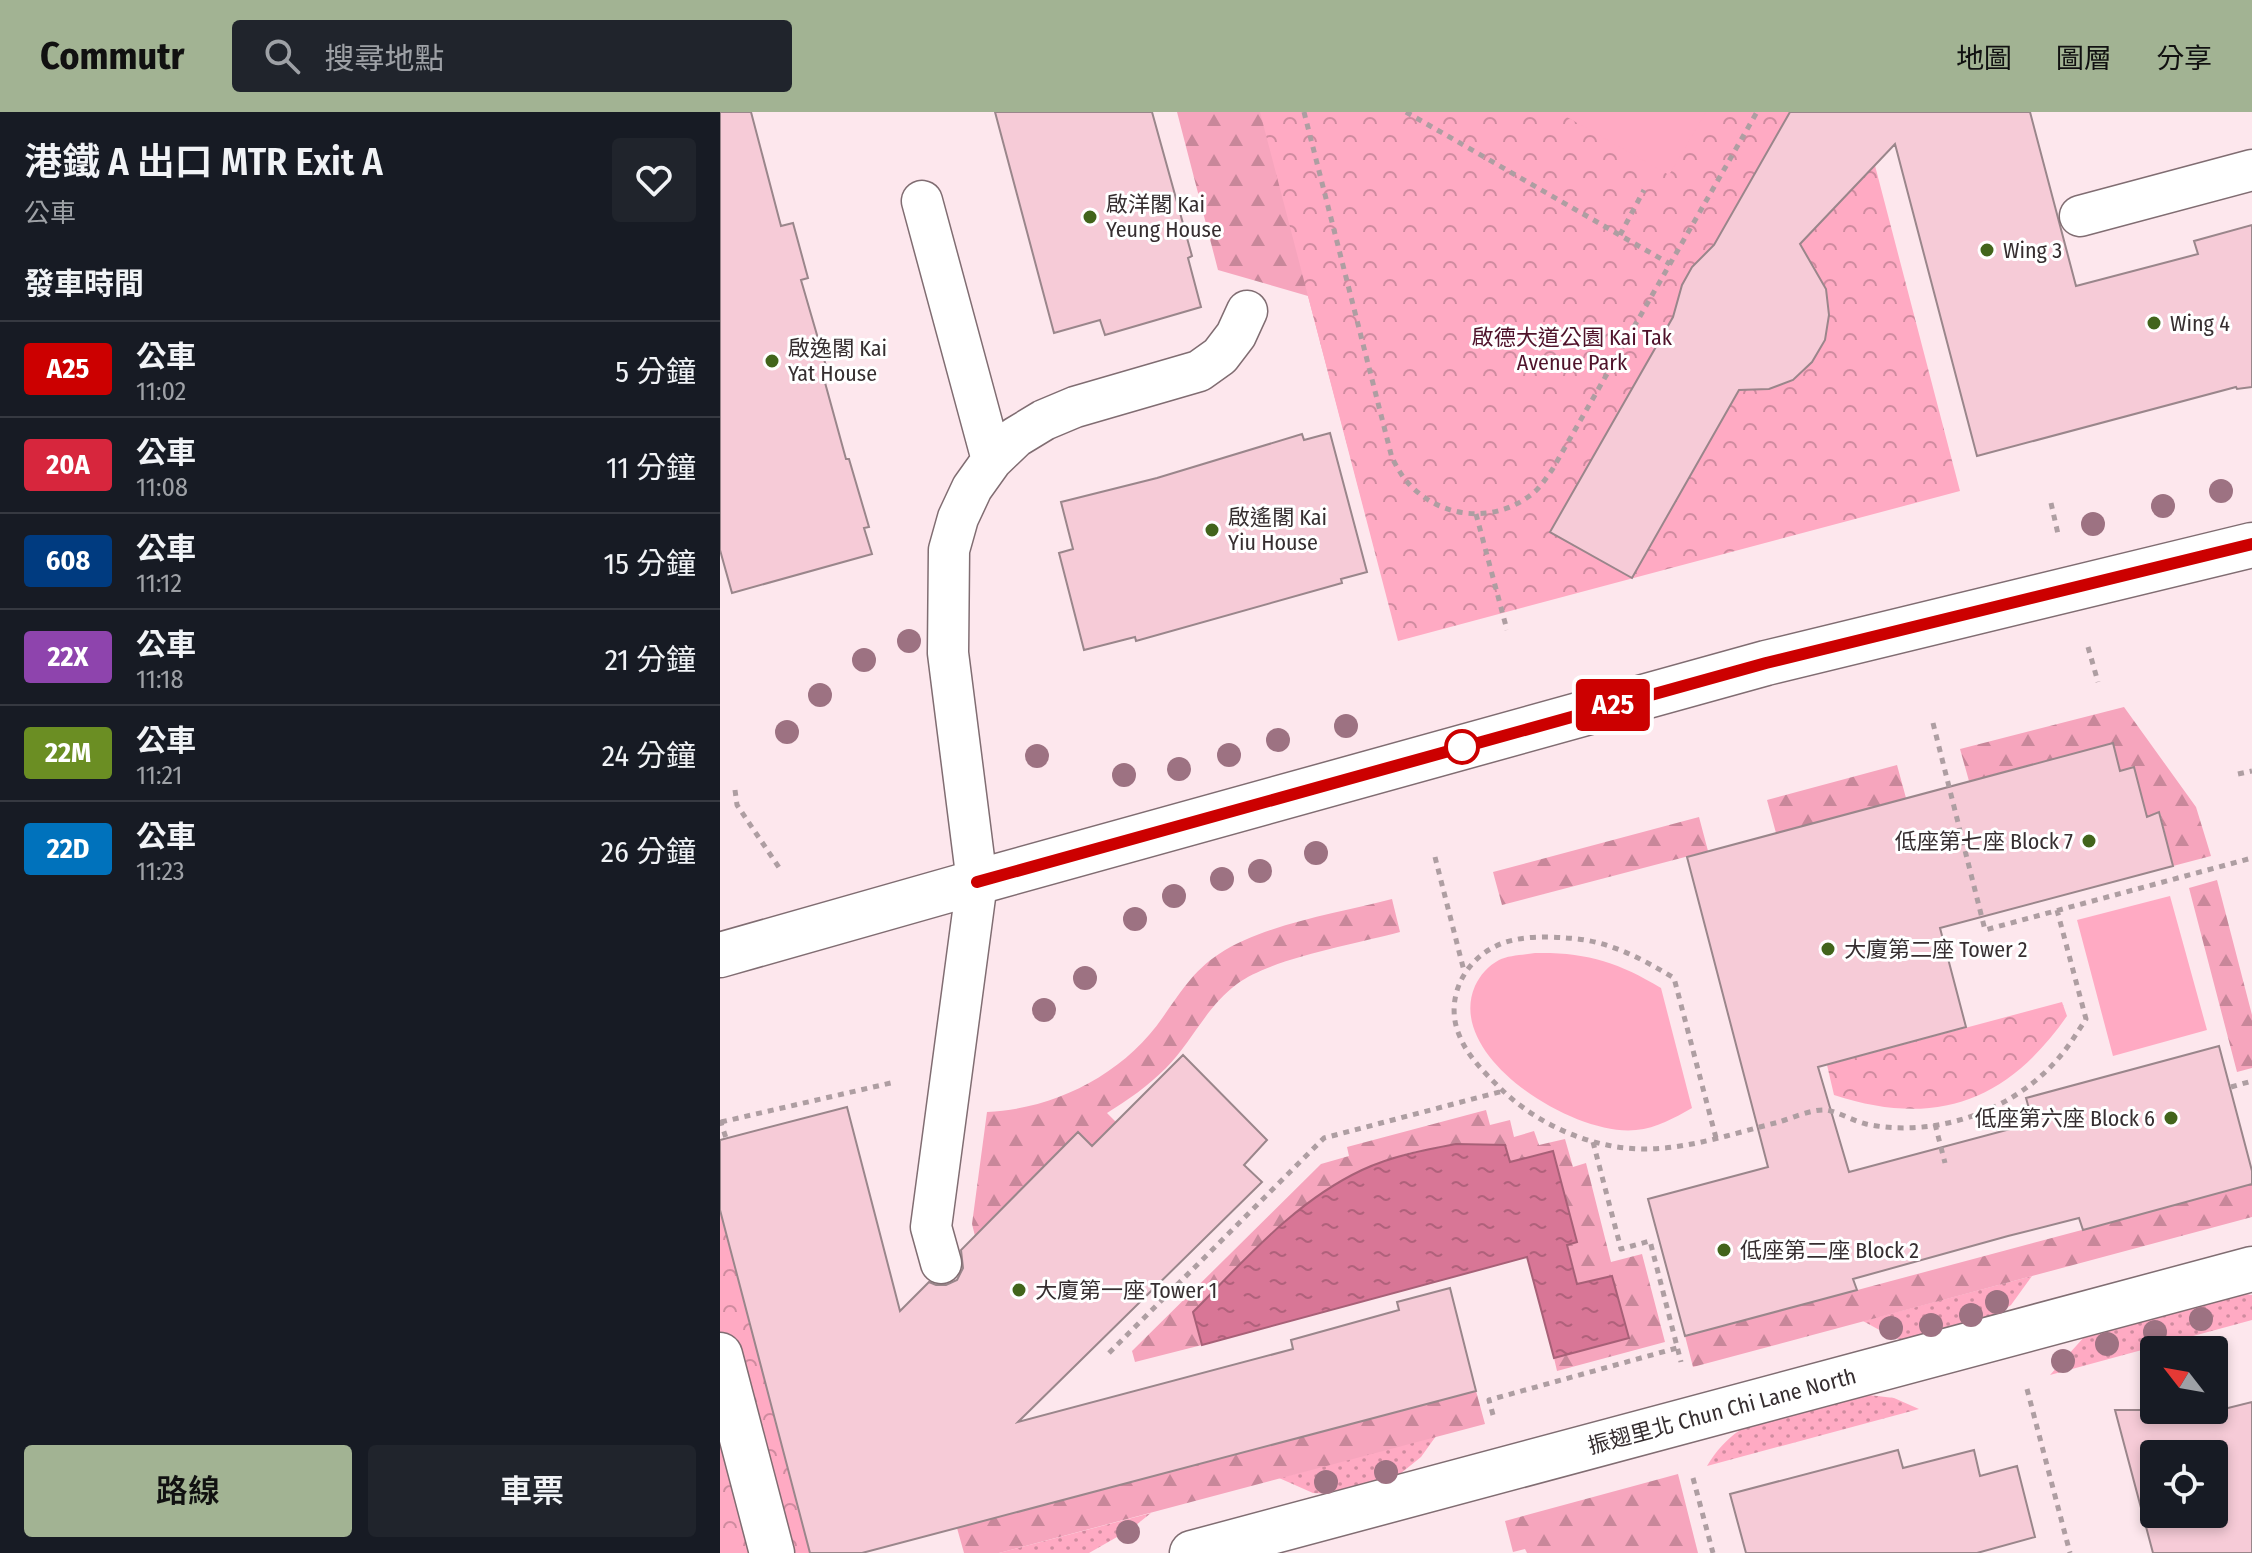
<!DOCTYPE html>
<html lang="zh-TW">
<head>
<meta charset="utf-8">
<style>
  :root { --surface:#171b24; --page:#20242c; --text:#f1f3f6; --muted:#9ea1a6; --line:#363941; --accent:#a2b393 }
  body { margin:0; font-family:"Fira Sans Condensed","Noto Sans TC",sans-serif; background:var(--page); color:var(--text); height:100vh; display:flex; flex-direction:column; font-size:30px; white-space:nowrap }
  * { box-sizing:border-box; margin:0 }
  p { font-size:26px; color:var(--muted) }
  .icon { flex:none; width:44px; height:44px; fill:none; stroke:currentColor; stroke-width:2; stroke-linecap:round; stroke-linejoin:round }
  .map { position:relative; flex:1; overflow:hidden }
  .side { display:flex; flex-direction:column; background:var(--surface); width:720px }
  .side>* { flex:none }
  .badge { padding:0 16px; border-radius:6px; font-size:28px; line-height:52px }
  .needle { width:52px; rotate:301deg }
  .controls { position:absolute; left:1420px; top:1224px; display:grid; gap:16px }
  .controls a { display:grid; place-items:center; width:88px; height:88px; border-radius:8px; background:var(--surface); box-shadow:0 4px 12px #0003; font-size:40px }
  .map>.badge { position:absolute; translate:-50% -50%; box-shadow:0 0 0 4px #fff }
  h2 { padding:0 24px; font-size:30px; line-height:72px }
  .round { display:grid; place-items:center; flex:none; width:84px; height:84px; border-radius:8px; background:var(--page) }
  .headline { display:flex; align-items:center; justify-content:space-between; height:136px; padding:0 24px }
  h1 { font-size:38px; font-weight:600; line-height:60px }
  .action { display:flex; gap:16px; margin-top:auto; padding:16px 24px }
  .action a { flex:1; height:92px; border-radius:8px; background:var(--accent); color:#111; font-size:32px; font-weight:600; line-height:92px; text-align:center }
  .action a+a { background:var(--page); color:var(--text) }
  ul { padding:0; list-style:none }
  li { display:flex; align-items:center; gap:24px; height:96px; padding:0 24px; border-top:2px solid var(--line) }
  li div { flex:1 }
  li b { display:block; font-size:30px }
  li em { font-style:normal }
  li .badge { min-width:88px; font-weight:700; text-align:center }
  header { display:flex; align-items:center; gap:48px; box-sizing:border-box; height:112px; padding:0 40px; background:var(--accent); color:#111 }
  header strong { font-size:38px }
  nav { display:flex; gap:44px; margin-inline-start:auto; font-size:28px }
  .search { width:560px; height:72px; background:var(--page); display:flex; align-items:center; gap:20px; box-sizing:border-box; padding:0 28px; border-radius:8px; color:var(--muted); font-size:30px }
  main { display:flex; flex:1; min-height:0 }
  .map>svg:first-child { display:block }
  .grass { fill:url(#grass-dots) }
  .forest { fill:url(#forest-firs) }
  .park { fill:url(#park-crowns) }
  .garden { fill:#ffaac3 }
  .water { fill:url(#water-ripples); stroke:#a76077; stroke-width:2 }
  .building { fill:#f6cbd7; stroke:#9a868b; stroke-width:2; fill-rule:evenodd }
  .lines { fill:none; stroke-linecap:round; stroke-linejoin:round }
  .service-casing { stroke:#806d72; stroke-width:43 }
  .pedestrian-casing { stroke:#806d72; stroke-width:47 }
  .tertiary-casing { stroke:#806d72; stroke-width:47 }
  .path { stroke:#ae9ea2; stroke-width:5; stroke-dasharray:6 6; stroke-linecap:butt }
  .service { stroke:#fff; stroke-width:40 }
  .pedestrian { stroke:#fff; stroke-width:44 }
  .tertiary { stroke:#fff; stroke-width:44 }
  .tree { fill:#9d7282 }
  .line-casing { stroke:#fff; stroke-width:18 }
  .line { stroke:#c00; stroke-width:12 }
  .poi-dot { fill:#42641b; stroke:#fff; stroke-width:3 }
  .stop-dot { fill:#fff; stroke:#c00; stroke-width:4 }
  .labels { text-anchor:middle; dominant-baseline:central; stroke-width:6; stroke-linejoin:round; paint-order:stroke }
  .poi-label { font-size:22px; fill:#362e30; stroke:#fff; text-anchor:start }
  .park-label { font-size:22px; fill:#4f122a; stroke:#fff }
  .street-label { font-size:22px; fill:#362e30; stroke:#fff }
</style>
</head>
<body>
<header>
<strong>Commutr</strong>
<div class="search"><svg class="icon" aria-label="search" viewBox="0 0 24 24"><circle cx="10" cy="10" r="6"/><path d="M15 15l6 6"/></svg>搜尋地點</div>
<nav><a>地圖</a><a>圖層</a><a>分享</a></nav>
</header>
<main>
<section class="side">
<div class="headline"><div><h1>港鐵 A 出口 MTR Exit A</h1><p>公車</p></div><a class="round"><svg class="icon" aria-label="heart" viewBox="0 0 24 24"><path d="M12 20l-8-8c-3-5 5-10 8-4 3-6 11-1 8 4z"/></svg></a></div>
<h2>發車時間</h2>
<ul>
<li><span class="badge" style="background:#c00;color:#fff">A25</span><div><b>公車</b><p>11:02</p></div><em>5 分鐘</em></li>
<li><span class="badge" style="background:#d7263d;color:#fff">20A</span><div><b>公車</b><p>11:08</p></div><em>11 分鐘</em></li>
<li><span class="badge" style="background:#003b80;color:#fff">608</span><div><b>公車</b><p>11:12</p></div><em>15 分鐘</em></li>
<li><span class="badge" style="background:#8e44ad;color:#fff">22X</span><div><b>公車</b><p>11:18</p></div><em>21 分鐘</em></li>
<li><span class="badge" style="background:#6b8e23;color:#fff">22M</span><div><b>公車</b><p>11:21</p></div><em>24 分鐘</em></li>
<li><span class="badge" style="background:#0072bc;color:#fff">22D</span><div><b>公車</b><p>11:23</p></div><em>26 分鐘</em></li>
</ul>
<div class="action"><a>路線</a><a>車票</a></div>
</section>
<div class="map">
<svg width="1532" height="1441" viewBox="0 0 1532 1441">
  <defs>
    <pattern id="grass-dots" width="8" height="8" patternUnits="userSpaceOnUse" patternTransform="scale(2)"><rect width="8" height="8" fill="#ffaac3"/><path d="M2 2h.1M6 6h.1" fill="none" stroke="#cf8b9f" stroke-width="1.8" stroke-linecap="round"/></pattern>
    <pattern id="forest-firs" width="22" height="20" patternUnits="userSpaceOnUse" patternTransform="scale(2)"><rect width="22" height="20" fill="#f6a5bd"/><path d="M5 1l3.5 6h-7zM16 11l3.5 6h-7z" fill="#c8879a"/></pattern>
    <pattern id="park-crowns" width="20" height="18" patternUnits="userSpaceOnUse" patternTransform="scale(2)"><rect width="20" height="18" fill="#ffaac3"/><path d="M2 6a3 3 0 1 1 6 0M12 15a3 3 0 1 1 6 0" fill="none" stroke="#cf8b9f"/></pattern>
    <pattern id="water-ripples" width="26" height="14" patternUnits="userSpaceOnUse" patternTransform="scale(2)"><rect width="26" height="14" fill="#d87696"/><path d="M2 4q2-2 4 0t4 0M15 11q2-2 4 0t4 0" fill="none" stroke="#b0617b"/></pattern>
  </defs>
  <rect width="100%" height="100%" fill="#fde7ed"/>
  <path class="grass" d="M 1312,1164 L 1291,1193 L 1267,1209 L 1200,1232 L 1174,1226 L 1143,1209 Z
    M 1521,1181 L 1532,1183 L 1532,1208 L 1330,1263 L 1365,1224 Z
    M 1140,1282 L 1174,1286 L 1199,1297 L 987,1354 C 1021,1297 1081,1293 1140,1282 Z
    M 716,1324 L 701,1345 L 675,1366 L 616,1382 L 593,1381 L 559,1366 Z
    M 431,1401 L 411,1417 L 369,1441 L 279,1441 Z"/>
  <path class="forest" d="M 457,0 L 571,0 L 669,491 L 588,184 L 498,158 Z
    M 1404,595 L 1476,695 L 1491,744 L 1453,754 L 1440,701 L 1427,705 L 1414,655 L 1400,659 L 1393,631 L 1249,669 L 1240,637 Z
    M 1177,653 L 1186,686 L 1056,721 L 1047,688 Z
    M 979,705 L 988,739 L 782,793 L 773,760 Z
    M 1497,768 L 1532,903 L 1532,956 L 1517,960 L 1469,776 Z
    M 672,787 L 680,820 C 636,832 552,846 517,872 C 486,895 472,930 446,956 C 428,974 408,988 387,1001 L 396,1010 L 372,1034 L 358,1021 L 255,1124 L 252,1112 L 267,1000 C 335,997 404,962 443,905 C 460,881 473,859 499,842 C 544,812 619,801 672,787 Z
    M 766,998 L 770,1013 L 790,1008 L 794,1025 L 814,1019 L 819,1033 L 845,1027 L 853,1055 L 866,1051 L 891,1150 L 922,1142 L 945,1230 L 837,1259 L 834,1246 L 909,1226 L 892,1164 L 857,1172 L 847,1132 L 856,1130 L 790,1050 L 736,1032 L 688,1041 L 642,1058 L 473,1200 L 482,1233 L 415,1250 L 412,1239 L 601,1052 L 629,1044 L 627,1035 Z
    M 1415,1045 L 1429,1100 L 1532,1072 L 1532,1105 L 973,1255 L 965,1224 L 1392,1110 Z
    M 756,1279 L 765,1312 L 279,1441 L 244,1441 L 237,1416 Z
    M 958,1362 L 978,1441 L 807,1441 L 805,1437 L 793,1440 L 785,1409 Z"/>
  <path class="park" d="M 540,0 L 1141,0 L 1240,379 L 678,529 Z
    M 1342,890 L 1347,904 C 1287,990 1215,1016 1114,983 L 1107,953 Z
    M 0,1098 L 90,1441 L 0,1441 Z"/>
  <path class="garden" d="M 838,0 L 986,0 L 949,63 Z
    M 1450,784 L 1487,918 L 1393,944 L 1357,808 Z
    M 815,841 C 866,840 898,850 941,876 L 972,996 C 954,1006 937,1016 916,1018 C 855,1025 724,945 755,874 C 760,863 768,854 779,848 C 789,843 804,843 815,841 Z"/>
  <path class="water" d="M 736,1032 L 785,1033 L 790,1050 L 833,1039 L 857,1130 L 847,1133 L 857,1172 L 892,1164 L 909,1226 L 834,1246 L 807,1145 L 482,1233 L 473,1200 C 525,1148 574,1090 642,1058 C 672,1044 704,1038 736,1032 Z"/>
  <path class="building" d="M 0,0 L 31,0 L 61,114 L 73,111 L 88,166 L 81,168 L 106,254 L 101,256 L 126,347 L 129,347 L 149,415 L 144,416 L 152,442 L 12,481 L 0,438 Z
    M 275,0 L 432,0 L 472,144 L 468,146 L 481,195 L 385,223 L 380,208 L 334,221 Z
    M 1070,0 L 1310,0 L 1356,174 L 1478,142 L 1474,129 L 1532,113 L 1532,275 L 1517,277 L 1516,275 L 1257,344 L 1175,32 L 1080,132 L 1106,177 L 1109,203 L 1105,228 L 1092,250 L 1073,268 L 1049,277 L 1019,278 L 912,466 L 830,420 L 953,205 L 962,173 L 972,155 L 994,133 Z
    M 610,321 L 647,460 L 621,467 L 622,471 L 416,529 L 415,525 L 364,538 L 339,441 L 353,437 L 341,390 L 437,366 L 582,322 L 584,328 Z
    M 1393,631 L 1400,659 L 1414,655 L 1427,705 L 1439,700 L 1453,754 L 1220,816 L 1246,915 L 1098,955 L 1129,1060 L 1313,1011 L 1306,986 L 1499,934 L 1532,1059 L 1532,1072 L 1363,1118 L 1359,1106 L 1288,1124 L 1133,1167 L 1137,1178 L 965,1224 L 928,1087 L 1048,1055 L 967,745 Z
    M 463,943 L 547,1028 L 524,1053 L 542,1070 L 298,1310 L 573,1237 L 571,1228 L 679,1198 L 677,1190 L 730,1176 L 756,1279 L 142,1441 L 90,1441 L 0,1098 L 0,1028 L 127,995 L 180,1199 L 209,1170 L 216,1173 L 226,1173 L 237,1168 L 243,1156 L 241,1138 L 358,1020 L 372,1034 Z
    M 1532,1290 L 1532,1441 L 1433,1441 L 1395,1298 L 1500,1298 ZM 1434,1342 L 1494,1342 L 1494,1402 L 1434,1402 Z
    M 1178,1338 L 1183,1356 L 1254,1338 L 1260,1364 L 1297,1354 L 1315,1425 L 1257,1441 L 1026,1441 L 1010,1382 Z"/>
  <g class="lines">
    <g class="service-casing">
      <path id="service" d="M 202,89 L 272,348
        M 1360,104 L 1532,58
        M 221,1151 L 211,1115 L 257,770 L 228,541 L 229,438 L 238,406 L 252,376 L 272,348 L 296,325 L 324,308 L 355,295 L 479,259 L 500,244 L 516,223 L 527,199"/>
    </g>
    <g class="pedestrian-casing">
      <path id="pedestrian" d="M 0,843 L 257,770
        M 0,1243 L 52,1441
        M 472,1441 L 1532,1157"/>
    </g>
    <g class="tertiary-casing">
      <path id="tertiary" d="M 257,770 L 1046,551 L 1532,433"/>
    </g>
    <path class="path" d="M 584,0 L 672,346 C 677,355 682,365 689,372 C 722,407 774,412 812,382 C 820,376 826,366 832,358 L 1037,0
      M 686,0 L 950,152
      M 900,123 L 924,78
      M 1331,391 L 1338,422
      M 756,402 L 787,518
      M 1368,535 L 1378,570
      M 1213,611 L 1265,818 L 1532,746
      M 1518,662 L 1532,659
      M 15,678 L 17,693 L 60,757
      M 715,745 L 744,859
      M 1511,975 L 1532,969
      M 0,1008 L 6,1026
      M 1,1010 L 175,970
      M 1215,1012 L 1225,1051
      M 996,1026 L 954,866 C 921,846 887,828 847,826 C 825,824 796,824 776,834 C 742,850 724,890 740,925 C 748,945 766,962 781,977 C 810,1005 848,1025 887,1033 C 945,1046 1003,1024 1059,1010 C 1072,1006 1092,997 1106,998 C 1119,1000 1133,1009 1146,1012 C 1216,1027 1297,998 1342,942 C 1351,931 1358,919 1366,907 L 1337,798
      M 873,1030 L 901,1137 L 930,1129 L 961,1250
      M 389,1241 L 604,1026 L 783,979
      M 1307,1277 L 1350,1441
      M 773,1303 L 769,1288 L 957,1236
      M 973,1366 L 993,1441"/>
    <use href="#service" class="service"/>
    <use href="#pedestrian" class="pedestrian"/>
    <use href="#tertiary" class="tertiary"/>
  </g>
  <g class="tree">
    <circle cx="1501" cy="379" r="12"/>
    <circle cx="1443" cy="394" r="12"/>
    <circle cx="1373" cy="412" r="12"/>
    <circle cx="189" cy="529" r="12"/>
    <circle cx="144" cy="548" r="12"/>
    <circle cx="100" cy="583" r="12"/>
    <circle cx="626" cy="614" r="12"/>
    <circle cx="67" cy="620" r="12"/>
    <circle cx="558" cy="628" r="12"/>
    <circle cx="509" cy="643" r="12"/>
    <circle cx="317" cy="644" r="12"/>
    <circle cx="459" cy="657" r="12"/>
    <circle cx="404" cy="663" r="12"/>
    <circle cx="596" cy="741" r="12"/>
    <circle cx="540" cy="759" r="12"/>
    <circle cx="502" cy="767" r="12"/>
    <circle cx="454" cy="784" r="12"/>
    <circle cx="415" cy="807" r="12"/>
    <circle cx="365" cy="866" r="12"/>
    <circle cx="324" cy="898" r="12"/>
    <circle cx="1277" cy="1190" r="12"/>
    <circle cx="1251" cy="1203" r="12"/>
    <circle cx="1481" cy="1207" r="12"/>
    <circle cx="1211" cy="1213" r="12"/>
    <circle cx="1171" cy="1216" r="12"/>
    <circle cx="1435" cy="1220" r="12"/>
    <circle cx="1387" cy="1232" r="12"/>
    <circle cx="1343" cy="1249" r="12"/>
    <circle cx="666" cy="1360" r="12"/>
    <circle cx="606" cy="1370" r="12"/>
    <circle cx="408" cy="1420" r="12"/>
  </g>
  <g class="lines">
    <g class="line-casing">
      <path id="line" d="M 257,770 L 1046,551 L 1532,432"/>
    </g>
    <use href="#line" class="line"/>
  </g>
  <g class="poi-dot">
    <circle cx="370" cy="105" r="8"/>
    <circle cx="1267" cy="138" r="8"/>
    <circle cx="1434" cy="211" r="8"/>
    <circle cx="52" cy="249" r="8"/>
    <circle cx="492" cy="418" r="8"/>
    <circle cx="1369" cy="729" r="8"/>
    <circle cx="1108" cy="837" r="8"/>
    <circle cx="1451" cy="1006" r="8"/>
    <circle cx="1004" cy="1138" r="8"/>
    <circle cx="299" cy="1178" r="8"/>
  </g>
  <circle class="stop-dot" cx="742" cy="635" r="16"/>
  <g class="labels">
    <g class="poi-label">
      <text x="386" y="92">啟洋閣 Kai<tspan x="386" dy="25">Yeung House</tspan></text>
      <text x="1283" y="138">Wing 3</text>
      <text x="1450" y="211">Wing 4</text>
      <text x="68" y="236">啟逸閣 Kai<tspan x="68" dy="25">Yat House</tspan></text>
      <text x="508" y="405">啟遙閣 Kai<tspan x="508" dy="25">Yiu House</tspan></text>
      <text x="1353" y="729" text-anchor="end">低座第七座 Block 7</text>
      <text x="1124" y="837">大廈第二座 Tower 2</text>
      <text x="1435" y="1006" text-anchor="end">低座第六座 Block 6</text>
      <text x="1020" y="1138">低座第二座 Block 2</text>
      <text x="315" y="1178">大廈第一座 Tower 1</text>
    </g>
    <g class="park-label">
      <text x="852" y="225">啟德大道公園 Kai Tak<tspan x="852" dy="25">Avenue Park</tspan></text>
    </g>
    <g class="street-label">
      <text transform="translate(1002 1299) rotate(-15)">振翅里北 Chun Chi Lane North</text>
    </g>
  </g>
</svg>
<div class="controls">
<a><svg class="needle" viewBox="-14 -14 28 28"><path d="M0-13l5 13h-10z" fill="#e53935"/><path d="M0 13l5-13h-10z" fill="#9ea1a6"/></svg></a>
<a><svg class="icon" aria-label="locate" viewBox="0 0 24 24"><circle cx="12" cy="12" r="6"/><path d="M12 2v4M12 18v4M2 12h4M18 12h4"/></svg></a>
</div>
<b class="badge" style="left:893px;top:593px;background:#c00;color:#fff">A25</b>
</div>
</main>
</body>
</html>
